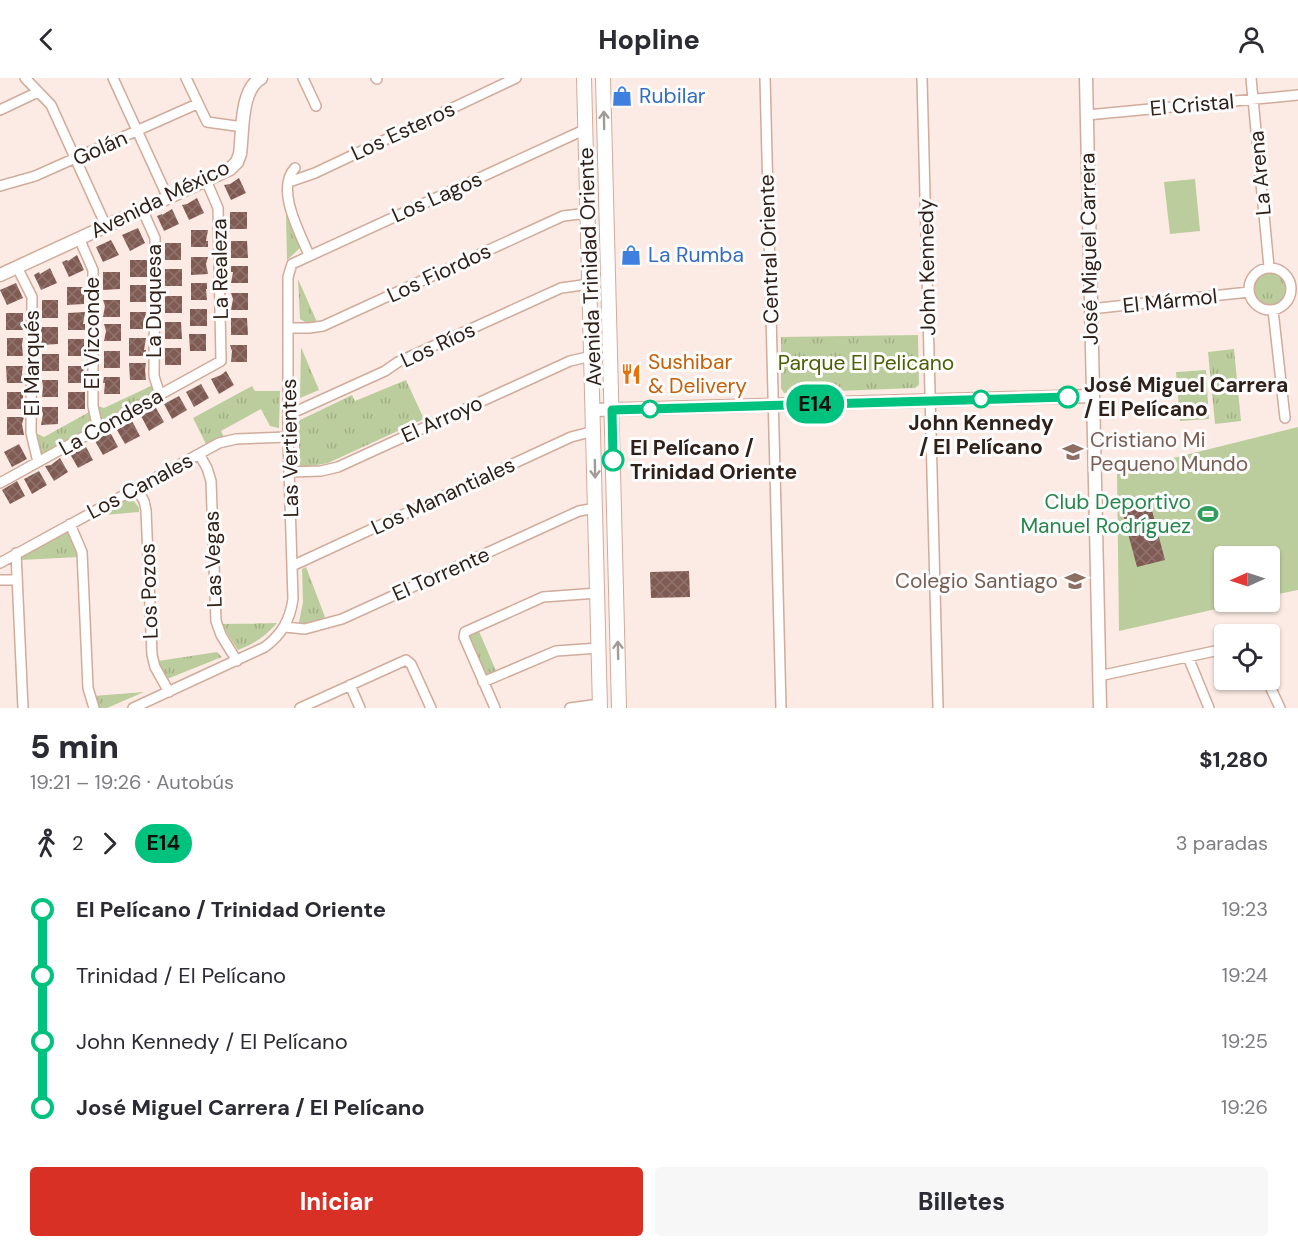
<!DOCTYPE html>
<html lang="es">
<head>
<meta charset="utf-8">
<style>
  :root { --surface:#fff; --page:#f7f7f7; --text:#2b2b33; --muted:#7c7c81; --accent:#d93025 }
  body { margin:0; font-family:"DM Sans",sans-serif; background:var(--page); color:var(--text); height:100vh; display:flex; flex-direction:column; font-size:22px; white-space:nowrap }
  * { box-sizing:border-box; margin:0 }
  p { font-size:20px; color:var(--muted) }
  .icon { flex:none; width:33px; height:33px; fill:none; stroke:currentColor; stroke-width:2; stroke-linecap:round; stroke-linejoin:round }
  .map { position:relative; height:630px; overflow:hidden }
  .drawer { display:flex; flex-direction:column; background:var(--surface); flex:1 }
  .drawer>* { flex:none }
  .badge { padding:0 12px; border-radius:20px; font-size:21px; line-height:39px }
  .needle { width:39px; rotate:267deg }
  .fabs { position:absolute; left:1214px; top:468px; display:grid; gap:12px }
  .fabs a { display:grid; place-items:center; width:66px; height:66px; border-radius:6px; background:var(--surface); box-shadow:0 2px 4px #0004; font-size:30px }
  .map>.badge { position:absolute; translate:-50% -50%; box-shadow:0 0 0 3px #fff }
  .legs { display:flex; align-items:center; gap:9px; height:66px; padding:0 30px; font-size:20px }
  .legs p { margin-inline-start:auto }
  .head { display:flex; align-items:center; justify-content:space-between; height:102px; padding:0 30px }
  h1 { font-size:33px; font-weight:800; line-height:45px }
  .primary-button { display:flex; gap:12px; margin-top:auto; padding:12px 30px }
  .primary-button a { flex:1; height:69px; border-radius:6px; background:var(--accent); color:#fff; font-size:24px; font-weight:800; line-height:69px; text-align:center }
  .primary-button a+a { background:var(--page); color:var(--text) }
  ul { padding:0 30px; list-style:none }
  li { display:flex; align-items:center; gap:21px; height:66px; font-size:22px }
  li i { display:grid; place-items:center; width:9px; height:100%; margin:0 8px; background:currentColor }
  li i::after { content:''; width:15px; height:15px; margin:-8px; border:4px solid; border-radius:50%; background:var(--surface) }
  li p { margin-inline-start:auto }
  li:first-child i { background:linear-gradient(#0000 50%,currentColor 0) }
  li:last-child i { background:linear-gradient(currentColor 50%,#0000 0) }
  header { display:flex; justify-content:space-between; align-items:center; height:78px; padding:0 30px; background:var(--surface); font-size:27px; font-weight:800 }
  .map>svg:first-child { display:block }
  .grass { fill:url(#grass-tufts) }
  .garden { fill:#bccd9d }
  .building { fill:url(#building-cross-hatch) }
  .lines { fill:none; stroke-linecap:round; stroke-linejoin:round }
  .minor-casing { stroke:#d1ab9b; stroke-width:12 }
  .tertiary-casing { stroke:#d1ab9b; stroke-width:15 }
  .secondary-casing { stroke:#d1ab9b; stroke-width:16 }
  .minor { stroke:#fff; stroke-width:9 }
  .tertiary { stroke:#fff; stroke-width:12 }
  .secondary { stroke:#fff; stroke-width:14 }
  .oneway { stroke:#a19b98 }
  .line-1-casing { stroke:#fff; stroke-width:14 }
  .line-1 { stroke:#00c27f; stroke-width:9 }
  .stop-1-dot { fill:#fff; stroke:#00c27f; stroke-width:3 }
  .labels { text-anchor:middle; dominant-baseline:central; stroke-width:6; stroke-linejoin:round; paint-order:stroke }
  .shop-label { font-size:21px; fill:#366cbe; stroke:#fcfcfc; text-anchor:start }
  .street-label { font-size:21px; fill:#2f211a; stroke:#fcfcfc }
  .food-label { font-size:21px; fill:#c56008; stroke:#fcfcfc; text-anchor:start }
  .park-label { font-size:21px; fill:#4a6003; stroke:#fcfcfc }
  .stop-label { font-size:21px; font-weight:bold; fill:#2f211a; stroke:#fcfcfc; text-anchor:start }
  .education-label { font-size:21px; fill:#785e54; stroke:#fcfcfc; text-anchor:start }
  .leisure-label { font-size:21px; fill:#27864d; stroke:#fcfcfc; text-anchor:end }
</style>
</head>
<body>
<header><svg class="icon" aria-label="back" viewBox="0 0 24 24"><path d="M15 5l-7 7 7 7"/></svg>Hopline<svg class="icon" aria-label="person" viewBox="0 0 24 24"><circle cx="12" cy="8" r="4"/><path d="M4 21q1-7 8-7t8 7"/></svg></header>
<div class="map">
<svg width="1298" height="630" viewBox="0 0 1298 630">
  <defs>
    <pattern id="grass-tufts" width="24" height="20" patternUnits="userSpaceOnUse" patternTransform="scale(1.5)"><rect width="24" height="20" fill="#bccd9d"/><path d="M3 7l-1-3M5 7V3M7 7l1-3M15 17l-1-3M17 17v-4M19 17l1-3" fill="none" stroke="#a2b087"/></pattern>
    <pattern id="building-cross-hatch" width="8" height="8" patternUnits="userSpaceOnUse" patternTransform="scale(1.5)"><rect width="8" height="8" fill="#7f5b53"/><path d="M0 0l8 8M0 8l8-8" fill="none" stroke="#90736d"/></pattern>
  </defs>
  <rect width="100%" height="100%" fill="#fbebe4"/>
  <path class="grass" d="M 286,136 L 300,170 L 287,182 Z
    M1253 211a17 17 0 1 1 34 0a17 17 0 1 1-34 0Z
    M 298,201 L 317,244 L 305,244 L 300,241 Z
    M 918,257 L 919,307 L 915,310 L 784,315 L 781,310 L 781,259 Z
    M 301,269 L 319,312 L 300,320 Z
    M 1234,271 L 1241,343 L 1215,346 L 1208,274 Z
    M 406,302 L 424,341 L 328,385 L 300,390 L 298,343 L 352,317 L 355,323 Z
    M 151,308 L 155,317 L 105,344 L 99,342 L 95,327 L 104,330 Z
    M 252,308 L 255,313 L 280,313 L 279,350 L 270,348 L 261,331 L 221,353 L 224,359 L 207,368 L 193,340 Z
    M 91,333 L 94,346 L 92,353 L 42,378 L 38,377 L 34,354 L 44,359 Z
    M 131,419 L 139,430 L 139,434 L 93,438 Z
    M 64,453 C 75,458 76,467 79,479 L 21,482 L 21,476 Z
    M 306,489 L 325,539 L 312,546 L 298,549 L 303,524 L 302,491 Z
    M 277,545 C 266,558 254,566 238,572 L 221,546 Z
    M 478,551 L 497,595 L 487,599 L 483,597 L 467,561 L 469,556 Z
    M 217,574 L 222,579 L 167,601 L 158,583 Z
    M 144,614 L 107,630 L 99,630 L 93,618 Z"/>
  <path class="garden" d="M 1195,101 L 1200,153 L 1170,156 L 1164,104 Z
    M 900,271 L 901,302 L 849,304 L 848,274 Z
    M 1206,292 L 1209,341 L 1180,343 L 1176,294 Z
    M 1298,349 L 1298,512 L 1269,518 L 1269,478 L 1224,478 L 1224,524 L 1247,524 L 1119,553 L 1117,394 Z"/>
  <path class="building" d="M 239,100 L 246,115 L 231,122 L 224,107 L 230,106 Z
    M 197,120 L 204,135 L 189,142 L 182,127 L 187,126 Z
    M 172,131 L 179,146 L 164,153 L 157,138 L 162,136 L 162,137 Z
    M 230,134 L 247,134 L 247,151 L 230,151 Z
    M 138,150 L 145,165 L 130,173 L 122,157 Z
    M 191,152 L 208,152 L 206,163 L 208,163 L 208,169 L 191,169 Z
    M 111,162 L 119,177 L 103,184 L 96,169 Z
    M 231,163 L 247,163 L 248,180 L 231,180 Z
    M 165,165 L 181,165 L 181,182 L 165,182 Z
    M 77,177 L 84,192 L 69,199 L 62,184 L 67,182 L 68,183 Z
    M 191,179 L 208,179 L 206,186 L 208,196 L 191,197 Z
    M 130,182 L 147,182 L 147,199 L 130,199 Z
    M 231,188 L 248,188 L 248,205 L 231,205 L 233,194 L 231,194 Z
    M 50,190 L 57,205 L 41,212 L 34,197 L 39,194 L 40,196 Z
    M 165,191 L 182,191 L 182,208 L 165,208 Z
    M 103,194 L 120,194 L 120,211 L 103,212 Z
    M 16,205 L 23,220 L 7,227 L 0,212 Z
    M 191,205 L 207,205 L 207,211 L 206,211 L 207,222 L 191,222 Z
    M 130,207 L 146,207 L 146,224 L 130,224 Z
    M 67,209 L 84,209 L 84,226 L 67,227 Z
    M 231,215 L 248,215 L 248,232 L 231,232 L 233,221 Z
    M 165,218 L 182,218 L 182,235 L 165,235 Z
    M 42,222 L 58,222 L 58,240 L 42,240 Z
    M 103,222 L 120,222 L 120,239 L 103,239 L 105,228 Z
    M 190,231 L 207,231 L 207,248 L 190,248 Z
    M 85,234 L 83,246 L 85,246 L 85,252 L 68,252 L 68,235 Z
    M 130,234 L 146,234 L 145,240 L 146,251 L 130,251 Z
    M 6,235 L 23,235 L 23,252 L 6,252 Z
    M 231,240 L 247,240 L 248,257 L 231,257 Z
    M 165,244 L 181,244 L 182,261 L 165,261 Z
    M 104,246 L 121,246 L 121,263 L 104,263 L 106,253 Z
    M 41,249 L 58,249 L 58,266 L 41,267 Z
    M 189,256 L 206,256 L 206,273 L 190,273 Z
    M 7,260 L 23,260 L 22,267 L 23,278 L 7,278 Z
    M 129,260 L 146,260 L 144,272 L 146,272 L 146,278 L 129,278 Z
    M 68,261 L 84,261 L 84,278 L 68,278 Z
    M 230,267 L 247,267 L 247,284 L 231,284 L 232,273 Z
    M 165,270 L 181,270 L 181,287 L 165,287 Z
    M 104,273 L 120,273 L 120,290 L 104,290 Z
    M 42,276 L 59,276 L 59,293 L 42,293 Z
    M 129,285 L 146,285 L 145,292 L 146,302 L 130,302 Z
    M 6,288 L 23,288 L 22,294 L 23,305 L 7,305 Z
    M 68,288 L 85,288 L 83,294 L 85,305 L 68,305 Z
    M 226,293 L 234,307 L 219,316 L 211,301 L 221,297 Z
    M 104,299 L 120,299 L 120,316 L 104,316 L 105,305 L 103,305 Z
    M 42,302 L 58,302 L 58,319 L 42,319 L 43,309 Z
    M 201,306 L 209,320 L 194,329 L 186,314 Z
    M 7,314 L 23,314 L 23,331 L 7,331 Z
    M 68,314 L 85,314 L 85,331 L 68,331 Z
    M 179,318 L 187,332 L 172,341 L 164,326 Z
    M 41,329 L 58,329 L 58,346 L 41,347 L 43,336 Z
    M 156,330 L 164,344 L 149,353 L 141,338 Z
    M 7,339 L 24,339 L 22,346 L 24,357 L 7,357 Z
    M 132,343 L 140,358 L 125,366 L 117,352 Z
    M 110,354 L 118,369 L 103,377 L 95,363 Z
    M 19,366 L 27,381 L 12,389 L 4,374 Z
    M 85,367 L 93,382 L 78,390 L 70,376 L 76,374 Z
    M 60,380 L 68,394 L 54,403 L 45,388 L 51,387 Z
    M 39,393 L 47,407 L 32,416 L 24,401 Z
    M 17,403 L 25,418 L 10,426 L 2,412 Z
    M 1150,425 L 1165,482 L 1137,489 L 1122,433 Z
    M 689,493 L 690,519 L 651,520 L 650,494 Z"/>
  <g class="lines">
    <g class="minor-casing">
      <path id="minor" d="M 25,0 L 51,27 L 106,148
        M 113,0 L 168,120
        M 186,0 L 207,44 L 243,49
        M 303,0 L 316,28
        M 376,0 L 377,1
        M 765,0 L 781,630
        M 922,0 L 938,630
        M 1251,0 L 1269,189
        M 0,32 L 38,14
        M 1087,37 L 1298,17
        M 295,90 C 275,111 300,155 309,177
        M 289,104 L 315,95 L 516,0
        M 0,108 L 35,98 L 197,26
        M 142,131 L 155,160 L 154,298 L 160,317
        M 79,160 L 93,192 L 93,328 L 98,351
        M 17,189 L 32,219 L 31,355 L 38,384
        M1249 211a21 21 0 1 1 42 0a21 21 0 1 1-42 0Z
        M 1090,231 L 1249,214
        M 1273,232 L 1285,340
        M 288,250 L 309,250 L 323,248 L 563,138 L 588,135
        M 288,337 L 385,293 L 398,284 L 561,210 L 590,206
        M 199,376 L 207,390 L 211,403 L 216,543 L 221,557 L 237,583
        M 289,394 L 321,393 L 338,389 L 570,283 L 592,278
        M 0,405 L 221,283 L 218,130 L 206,102
        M 136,410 L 144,423 L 146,432 L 152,577 L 155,589 L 169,614
        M 70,446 L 82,474 L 88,610 L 94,630
        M 16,475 L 23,630
        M 0,485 L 219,365 L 236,361 L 288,359
        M 292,488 L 571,359 L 594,353
        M 0,502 L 17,502
        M 285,549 L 305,551 L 342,541 L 579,433 L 596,430
        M 1246,556 L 1247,556
        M 1188,579 L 1209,630
        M 1099,598 L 1224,571
        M 1267,602 L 1280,630
        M 483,604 L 556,573 L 599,570
        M 350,607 L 360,630
        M 133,630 L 265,569 C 282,556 290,542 293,521 L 288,359 L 288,199 L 292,186 L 586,51
        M 300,630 L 406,582 L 411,586 L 431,630
        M 495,630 L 464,559 L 465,554 L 543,519 L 598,515
        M 570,630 L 600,626"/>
    </g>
    <g class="tertiary-casing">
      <path id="tertiary" d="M 1086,0 L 1100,630
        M 0,197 L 230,91 L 237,84 L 240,76 C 243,54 240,12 261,0
        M 594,332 L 1092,318"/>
    </g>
    <g class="secondary-casing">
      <path id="secondary" d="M 584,0 L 600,630
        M 603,0 L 619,630"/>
    </g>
    <use href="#minor" class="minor"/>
    <use href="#tertiary" class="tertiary"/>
    <use href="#secondary" class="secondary"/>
  </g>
  <defs><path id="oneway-shaft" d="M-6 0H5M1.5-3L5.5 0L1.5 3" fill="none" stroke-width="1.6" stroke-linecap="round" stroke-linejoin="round" transform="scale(1.5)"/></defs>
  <g class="oneway">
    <use href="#oneway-shaft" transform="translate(604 42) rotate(-91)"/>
    <use href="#oneway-shaft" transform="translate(595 391) rotate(89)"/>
    <use href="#oneway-shaft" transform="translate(618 572) rotate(-91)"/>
  </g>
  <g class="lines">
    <g class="line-1-casing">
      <path id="line-1" d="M 613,382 L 612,332 L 1068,319"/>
    </g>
    <use href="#line-1" class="line-1"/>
  </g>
  <defs>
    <g id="shop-bare" transform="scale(1.62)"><path d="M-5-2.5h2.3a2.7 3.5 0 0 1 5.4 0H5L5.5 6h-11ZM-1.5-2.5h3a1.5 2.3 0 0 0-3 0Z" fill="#3f7fe0" stroke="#fcfcfc" stroke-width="2.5" paint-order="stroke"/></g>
    <g id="restaurant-bare" transform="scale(1.62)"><path d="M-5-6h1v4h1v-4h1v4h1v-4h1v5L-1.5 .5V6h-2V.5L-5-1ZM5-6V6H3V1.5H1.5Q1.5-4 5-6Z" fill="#e8710a" stroke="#fcfcfc" stroke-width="2.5" paint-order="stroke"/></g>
    <g id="school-bare" transform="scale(1.62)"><path d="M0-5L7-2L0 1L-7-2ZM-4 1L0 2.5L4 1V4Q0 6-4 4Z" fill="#8d6e63" stroke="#fcfcfc" stroke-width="2.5" paint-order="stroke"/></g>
    <g id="stadium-bare" transform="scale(1.62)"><path d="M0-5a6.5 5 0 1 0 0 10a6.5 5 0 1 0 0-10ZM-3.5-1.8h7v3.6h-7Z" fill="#2e9e5b" stroke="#fcfcfc" stroke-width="2.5" paint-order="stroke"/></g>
  </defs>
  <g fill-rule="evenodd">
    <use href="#shop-bare" x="622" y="18"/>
    <use href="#shop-bare" x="631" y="177"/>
    <use href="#restaurant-bare" x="631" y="296"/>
    <use href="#school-bare" x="1073" y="374"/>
    <use href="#stadium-bare" x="1208" y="436"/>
    <use href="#school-bare" x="1075" y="503"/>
  </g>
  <g class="stop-1-dot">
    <circle cx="1068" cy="319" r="10"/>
    <circle cx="981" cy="321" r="8"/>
    <circle cx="650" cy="331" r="8"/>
    <circle cx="613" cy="382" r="10"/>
  </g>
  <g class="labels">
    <g class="shop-label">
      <text x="639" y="18">Rubilar</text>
      <text x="648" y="177">La Rumba</text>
    </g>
    <g class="street-label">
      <text transform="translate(1192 27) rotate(-5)">El Cristal</text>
      <text transform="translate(403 53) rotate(-25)">Los Esteros</text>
      <text transform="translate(100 70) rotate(-24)">Golán</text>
      <text transform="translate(1260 95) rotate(-95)">La Arena</text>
      <text transform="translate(437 119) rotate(-24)">Los Lagos</text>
      <text transform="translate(160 121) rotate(-26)">Avenida México</text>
      <text transform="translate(769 171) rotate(-92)">Central Oriente</text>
      <text transform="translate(1089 171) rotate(-91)">José Miguel Carrera</text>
      <text transform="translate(590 189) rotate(-92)">Avenida Trinidad Oriente</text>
      <text transform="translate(927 189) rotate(-91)">John Kennedy</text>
      <text transform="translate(220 191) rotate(-91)">La Realeza</text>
      <text transform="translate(439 195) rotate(-25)">Los Fiordos</text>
      <text transform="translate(154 223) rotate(-90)">La Duquesa</text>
      <text transform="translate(1170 223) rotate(-6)">El Mármol</text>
      <text transform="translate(92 255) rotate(-90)">El Vizconde</text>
      <text transform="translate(438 267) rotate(-25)">Los Ríos</text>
      <text transform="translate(32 285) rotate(-90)">El Marqués</text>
      <text transform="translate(442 341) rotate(-24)">El Arroyo</text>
      <text transform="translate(111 344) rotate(-29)">La Condesa</text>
      <text transform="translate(290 370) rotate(-91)">Las Vertientes</text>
      <text transform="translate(140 408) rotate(-28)">Los Canales</text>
      <text transform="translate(443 418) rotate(-25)">Los Manantiales</text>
      <text transform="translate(213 481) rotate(-92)">Las Vegas</text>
      <text transform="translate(441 496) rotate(-24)">El Torrente</text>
      <text transform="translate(149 513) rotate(-92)">Los Pozos</text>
    </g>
    <g class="food-label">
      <text x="648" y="284">Sushibar<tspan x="648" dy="24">&amp; Delivery</tspan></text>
    </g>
    <g class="park-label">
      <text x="866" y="285">Parque El Pelicano</text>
    </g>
    <g class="stop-label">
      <text x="1084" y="307">José Miguel Carrera<tspan x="1084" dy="24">/ El Pelícano</tspan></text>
      <text x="981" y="345" text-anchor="middle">John Kennedy<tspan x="981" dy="24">/ El Pelícano</tspan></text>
      <text x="630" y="370">El Pelícano /<tspan x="630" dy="24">Trinidad Oriente</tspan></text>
    </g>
    <g class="education-label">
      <text x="1090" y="362">Cristiano Mi<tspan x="1090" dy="24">Pequeno Mundo</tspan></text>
      <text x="1058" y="503" text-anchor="end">Colegio Santiago</text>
    </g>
    <g class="leisure-label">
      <text x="1191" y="424">Club Deportivo<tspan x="1191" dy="24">Manuel Rodríguez</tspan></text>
    </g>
  </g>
</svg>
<div class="fabs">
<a><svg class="needle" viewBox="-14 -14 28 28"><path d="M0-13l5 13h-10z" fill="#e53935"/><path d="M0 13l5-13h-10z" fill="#7c7c81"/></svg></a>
<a><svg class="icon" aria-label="locate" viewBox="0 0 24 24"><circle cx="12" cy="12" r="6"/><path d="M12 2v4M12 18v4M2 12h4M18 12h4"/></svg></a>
</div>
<b class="badge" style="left:815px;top:326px;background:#00c27f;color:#111">E14</b>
</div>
<section class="drawer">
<div class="head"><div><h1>5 min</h1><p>19:21 – 19:26 · Autobús</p></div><b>$1,280</b></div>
<div class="legs"><svg class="icon" aria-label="walk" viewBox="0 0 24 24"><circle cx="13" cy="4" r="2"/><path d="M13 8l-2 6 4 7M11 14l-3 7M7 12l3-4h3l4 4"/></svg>2<svg class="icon" aria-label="forward" viewBox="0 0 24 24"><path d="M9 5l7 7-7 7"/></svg><b class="badge" style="background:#00c27f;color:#111">E14</b><p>3 paradas</p></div>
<ul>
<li><i style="color:#00c27f"></i><b>El Pelícano / Trinidad Oriente</b><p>19:23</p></li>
<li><i style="color:#00c27f"></i><span>Trinidad / El Pelícano</span><p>19:24</p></li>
<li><i style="color:#00c27f"></i><span>John Kennedy / El Pelícano</span><p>19:25</p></li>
<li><i style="color:#00c27f"></i><b>José Miguel Carrera / El Pelícano</b><p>19:26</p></li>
</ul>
<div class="primary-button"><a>Iniciar</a><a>Billetes</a></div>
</section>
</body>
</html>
